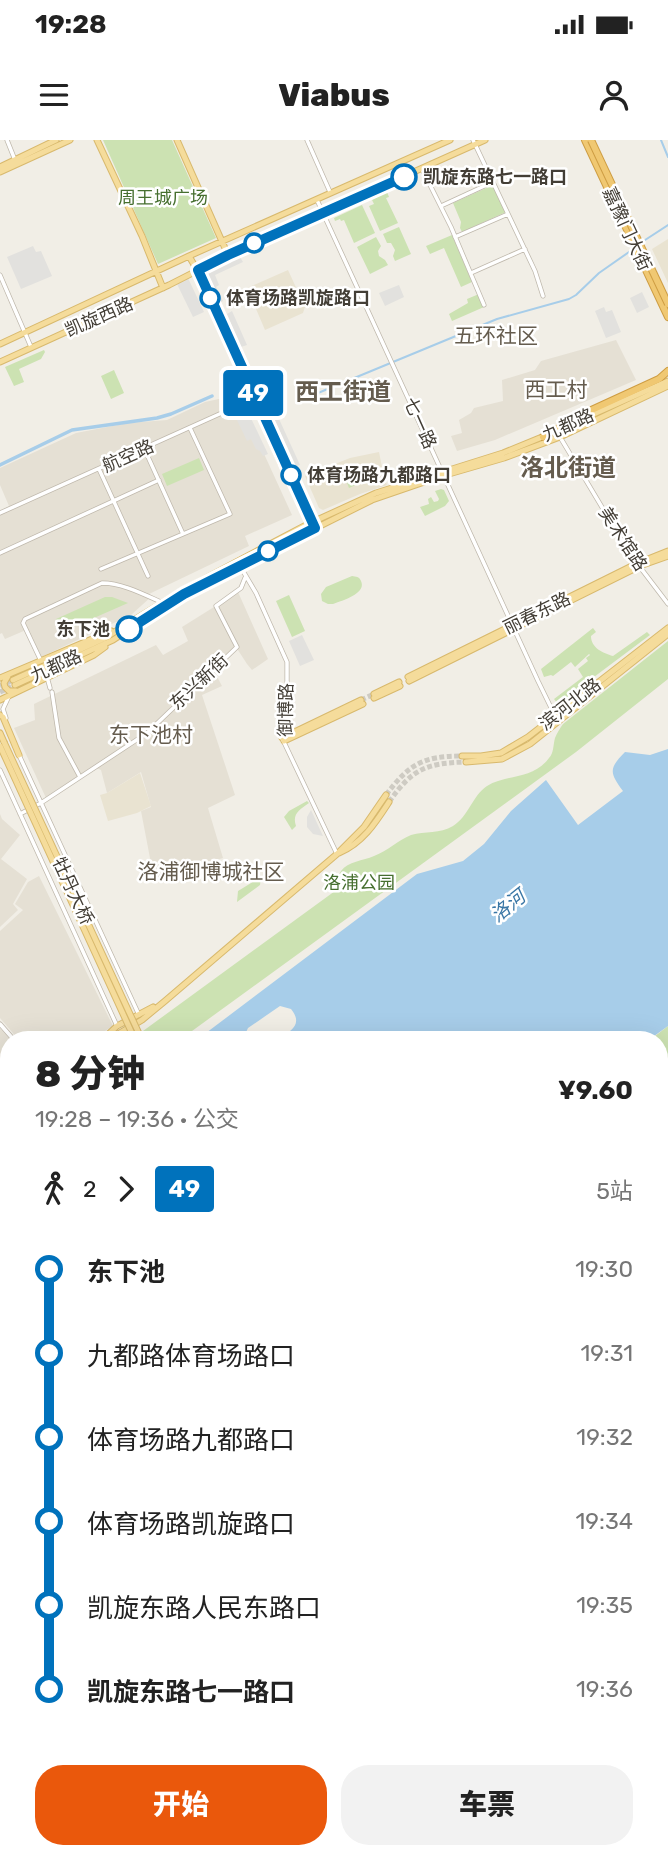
<!DOCTYPE html>
<html lang="zh">
<head>
<meta charset="utf-8">
<style>
  :root { --surface:#fff; --page:#f2f2f2; --text:#222; --muted:#767676; --accent:#ea580c }
  body { margin:0; font-family:Rubik,"Noto Sans SC",sans-serif; background:var(--page); color:var(--text); height:100vh; display:flex; flex-direction:column; font-size:26px; white-space:nowrap }
  * { box-sizing:border-box; margin:0 }
  p { font-size:23px; color:var(--muted) }
  .icon { flex:none; width:38px; height:38px; fill:none; stroke:currentColor; stroke-width:2; stroke-linecap:round; stroke-linejoin:round }
  .map { position:relative; flex:1; overflow:hidden }
  .details { position:absolute; left:0px; top:891px; width:668px; height:828px; display:flex; flex-direction:column; background:var(--surface); border-radius:28px 28px 0 0; box-shadow:0 7px 28px #0002 }
  .details>* { flex:none }
  .badge { padding:0 14px; border-radius:5px; font-size:24px; line-height:46px }
  .map>.badge { position:absolute; translate:-50% -50%; box-shadow:0 0 0 4px #fff }
  .legs { display:flex; align-items:center; gap:10px; height:77px; padding:0 35px; font-size:23px }
  .legs p { margin-inline-start:auto }
  .summary { display:flex; align-items:center; justify-content:space-between; height:119px; padding:0 35px }
  h1 { font-size:38px; font-weight:800; line-height:52px }
  .primary-button { display:flex; gap:14px; margin-top:auto; padding:14px 35px }
  .primary-button a { flex:1; height:80px; border-radius:28px; background:var(--accent); color:#fff; font-size:28px; font-weight:800; line-height:80px; text-align:center }
  .primary-button a+a { background:var(--page); color:var(--text) }
  ul { padding:0 35px; list-style:none }
  li { display:flex; align-items:center; gap:24px; height:84px; font-size:26px }
  li i { display:grid; place-items:center; width:10px; height:100%; margin:0 9px; background:currentColor }
  li i::after { content:''; width:18px; height:18px; margin:-9px; border:5px solid; border-radius:50%; background:var(--surface) }
  li p { margin-inline-start:auto }
  li:first-child i { background:linear-gradient(#0000 50%,currentColor 0) }
  li:last-child i { background:linear-gradient(currentColor 50%,#0000 0) }
  .status { display:flex; justify-content:space-between; align-items:center; height:49px; padding:0 35px; background:var(--surface); direction:ltr }
  .status svg { height:19px; fill:currentColor }
  header { display:flex; justify-content:space-between; align-items:center; height:91px; padding:0 35px; background:var(--surface); font-size:32px; font-weight:800 }
  .map>svg:first-child { display:block }
  .residential { fill:#e5e0d4 }
  .education { fill:#e9e3d1 }
  .green { fill:#cce2b2 }
  .parking { fill:#e2e1de }
  .water { fill:#a7cde9 }
  .lines { fill:none; stroke-linecap:round; stroke-linejoin:round }
  .stream { stroke:#a7cde9; stroke-width:2 }
  .canal { stroke:#a7cde9; stroke-width:3.5 }
  .major-tunnel { stroke:#cecbc3; stroke-width:5; stroke-dasharray:5 2.5; stroke-linecap:butt }
  .minor-casing { stroke:#bfb8ac; stroke-width:5 }
  .major-casing { stroke:#d8b96d; stroke-width:7 }
  .highway-casing { stroke:#ce9d43; stroke-width:8 }
  .minor { stroke:#fff; stroke-width:3.5 }
  .major { stroke:#f5dc9b; stroke-width:5 }
  .highway { stroke:#f0c872; stroke-width:6 }
  .major-bridge-casing { stroke:#d8b96d; stroke-width:7; stroke-linecap:butt }
  .highway-bridge-casing { stroke:#ce9d43; stroke-width:8; stroke-linecap:butt }
  .major-bridge { stroke:#f5dc9b; stroke-width:5 }
  .highway-bridge { stroke:#f0c872; stroke-width:6 }
  .line-1-casing { stroke:#fff; stroke-width:16 }
  .line-1 { stroke:#0072bc; stroke-width:10 }
  .stop-1-dot { fill:#fff; stroke:#0072bc; stroke-width:3.5 }
  .labels { text-anchor:middle; dominant-baseline:central; stroke-width:5; stroke-linejoin:round; paint-order:stroke }
  .stop-label { font-size:18px; font-weight:bold; fill:#433e36; stroke:#fff; text-anchor:start }
  .park-label { font-size:18px; fill:#466f2f; stroke:#fff }
  .street-label { font-size:18px; fill:#433e36; stroke:#fff }
  .water-label { font-size:19px; font-style:italic; fill:#3976a5; stroke:#fff }
  .quarter-label { font-size:21px; fill:#655c4e; stroke:#fff }
  .district-label { font-size:24px; font-weight:bold; fill:#655c4e; stroke:#fff }
</style>
</head>
<body>
<div class="status"><b>19:28</b><svg viewBox="0 0 49 12"><path d="M0 12V9h3v3zM5 12V6h3v6zM10 12V3h3v9zM15 12V0h3v12zM26 1h20v11H26zM47 4h2v5h-2z"/></svg></div>
<header><svg class="icon" aria-label="menu" viewBox="0 0 24 24"><path d="M4 6h16M4 12h16M4 18h16"/></svg>Viabus<svg class="icon" aria-label="person" viewBox="0 0 24 24"><circle cx="12" cy="8" r="4"/><path d="M4 21q1-7 8-7t8 7"/></svg></header>
<div class="map">
<svg width="668" height="1717" viewBox="0 0 668 1717">
  <rect width="100%" height="100%" fill="#f1eee6"/>
  <path class="residential" d="M 616,200 L 636,240 L 495,300 L 457,311 L 451,296 L 462,293 L 459,280 L 471,273 L 474,268 L 503,261 L 502,240 L 535,230 L 541,221 Z
    M 237,255 L 292,375 L 245,396 L 249,406 L 149,454 L 152,456 L 131,475 L 39,518 L 26,490 L 5,499 L 2,493 L 0,494 L 0,371 L 9,366 L 0,345 L 0,328 L 76,293 L 128,283 L 167,280 L 205,262 Z
    M 238,452 L 268,519 L 252,530 L 247,524 L 236,507 L 212,527 L 222,546 L 202,555 L 235,655 L 208,668 L 223,718 L 154,739 L 141,671 L 151,667 L 141,632 L 107,653 L 101,630 L 94,627 L 46,658 L 14,588 L 35,580 L 34,564 L 156,505 L 163,515 L 188,501 L 182,487 Z
    M 0,674 L 2,679 L 20,695 L 1,719 L 27,739 L 13,764 L 18,770 L 0,787 Z
    M 39,736 L 113,886 L 92,899 L 18,899 L 0,878 L 0,791 L 23,770 L 15,764 L 28,742 Z
    M 0,888 L 10,899 L 9,900 L 9,924 L 0,928 Z
    M 668,1211 L 668,1433 L 660,1434 L 660,1212 Z
    M 668,1643 L 668,1717 L 649,1717 L 649,1710 L 660,1710 L 660,1644 Z"/>
  <path class="education" d="M 668,99 L 668,143 L 652,109 Z
    M 288,130 L 305,167 L 303,173 L 265,190 L 247,148 Z
    M 379,312 L 384,337 L 387,345 L 360,354 L 323,370 L 319,368 L 305,336 L 350,318 Z
    M 140,633 L 151,666 L 137,673 L 108,681 L 100,655 L 107,653 Z"/>
  <path class="green" d="M 103,0 L 172,0 L 216,98 L 158,124 Z
    M 493,45 L 506,72 L 462,92 L 460,88 L 461,82 L 453,63 Z
    M 387,52 L 389,57 L 386,58 L 398,83 L 380,91 L 369,66 L 374,64 L 372,60 Z
    M 362,65 L 375,93 L 354,103 L 344,80 L 341,81 L 340,79 L 335,81 L 334,78 Z
    M 399,87 L 411,114 L 395,121 L 393,116 L 395,110 L 391,103 L 387,103 L 383,94 Z
    M 452,95 L 472,142 L 461,147 L 444,108 L 430,114 L 426,106 Z
    M 376,97 L 381,106 L 378,111 L 379,116 L 385,120 L 388,125 L 370,134 L 357,107 Z
    M 479,154 L 484,167 L 452,181 L 449,174 L 468,163 L 467,159 Z
    M 44,210 L 45,212 L 41,219 L 19,229 L 24,242 L 14,246 L 5,227 Z
    M 114,230 L 124,253 L 111,259 L 101,236 Z
    M 199,318 L 204,330 L 167,346 L 162,334 Z
    M 358,328 L 360,330 L 364,328 L 368,336 L 363,338 L 364,341 L 349,348 L 344,335 Z
    M 441,349 L 444,350 L 449,361 L 445,366 L 425,376 L 420,367 L 429,364 L 428,359 L 431,357 L 434,362 L 438,361 L 439,359 L 435,351 Z
    M 352,436 C 356,437 359,436 361,441 C 367,454 341,461 333,464 L 328,464 L 322,461 L 321,454 L 326,447 Z
    M 289,455 L 305,491 L 292,497 L 276,461 Z
    M 105,457 L 112,457 L 128,463 L 62,492 L 56,479 Z
    M 593,488 L 596,492 L 591,496 C 591,508 603,513 613,516 L 647,492 L 650,495 L 558,564 L 554,559 L 583,537 L 578,529 L 588,521 L 586,518 L 590,515 L 589,514 L 575,527 L 571,522 L 553,536 L 551,535 L 544,537 L 541,529 Z
    M 668,501 L 668,539 L 576,612 L 181,899 L 147,899 L 143,891 L 335,751 C 338,745 337,737 341,731 C 348,721 363,721 374,716 C 388,711 398,700 411,695 C 425,691 440,694 453,686 C 469,676 472,656 487,646 C 506,634 533,640 549,618 C 554,613 553,605 555,598 C 557,593 560,588 563,584 Z
    M 307,661 L 309,663 C 299,670 292,674 296,686 L 292,690 L 284,677 L 289,671 Z
    M 261,737 L 260,745 L 237,762 L 238,751 Z
    M 668,886 L 668,1121 L 660,1126 L 660,900 L 650,900 Z
    M 9,990 L 9,1027 L 0,1033 L 0,996 Z
    M 9,1406 L 9,1482 L 0,1489 L 0,1413 Z
    M 9,1513 L 9,1710 L 104,1710 L 99,1717 L 1,1717 L 0,1520 Z
    M 259,1710 L 585,1710 L 586,1717 L 201,1717 Z
    M 601,1710 L 644,1710 L 644,1717 L 602,1717 Z"/>
  <path class="parking" d="M 33,106 L 36,112 L 41,111 L 52,136 L 21,149 L 7,117 Z
    M 240,117 L 243,122 L 215,135 L 219,145 L 216,147 L 223,161 L 221,162 L 207,133 Z
    M 188,138 L 204,172 L 193,177 L 177,144 Z
    M 399,145 L 404,157 L 385,166 L 379,153 Z
    M 642,152 L 649,167 L 637,173 L 630,158 Z
    M 604,167 L 606,172 L 612,170 L 621,192 L 606,198 L 595,171 Z
    M 232,171 L 247,205 L 241,207 L 227,174 Z
    M 240,235 L 250,256 L 240,261 L 230,239 Z
    M 259,235 L 300,325 L 296,326 L 255,237 Z
    M 248,272 L 268,314 L 263,316 L 260,311 L 256,309 L 251,299 L 247,301 L 236,278 Z
    M 302,495 L 314,520 L 300,526 L 289,501 Z
    M 311,670 L 323,696 L 313,694 L 307,687 L 307,677 Z
    M 9,1513 L 9,1537 L 0,1544 L 0,1520 Z"/>
  <path class="water" d="M 668,609 L 668,886 L 650,899 L 279,899 C 292,890 303,884 291,869 L 280,866 L 248,888 L 243,899 L 198,899 L 417,734 L 463,721 L 484,704 L 511,671 L 546,640 L 578,685 L 623,651 C 610,633 608,629 625,612 L 650,615 Z
    M 9,1044 L 9,1406 L 0,1413 L 0,1050 Z"/>
  <g class="lines">
    <path class="stream" d="M 661,0 L 668,17
      M 642,102 L 668,85
      M 314,253 L 318,253 L 497,179 L 569,159 L 576,155 L 599,133 L 629,112"/>
    <path class="canal" d="M 0,325 L 72,290 L 157,278 L 171,274 L 212,256"/>
    <path class="major-tunnel" d="M 0,546 L 13,540
      M 0,552 L 15,545
      M 361,560 L 374,554
      M 386,655 C 409,624 423,616 462,616
      M 389,662 C 412,629 426,623 466,622"/>
    <g class="minor-casing">
      <path id="minor" d="M 7,0 L 15,20
        M 307,0 L 330,52
        M 473,0 L 535,131 L 543,156
        M 422,29 L 451,87 L 484,165
        M 317,60 L 538,541 L 558,582
        M 441,66 L 493,42
        M 455,97 L 508,74
        M 471,133 L 525,109
        M 0,135 L 31,207
        M 560,297 L 630,414 L 668,464
        M 144,308 L 183,394
        M 99,329 L 148,436
        M 0,373 L 255,258
        M 0,413 L 159,340
        M 240,426 L 256,453 L 287,522 L 287,552 L 282,598 L 337,714
        M 101,429 L 230,374 L 190,288
        M 41,521 L 23,483 L 25,479 L 102,443 C 122,443 143,454 161,462
        M 47,537 L 50,548
        M 52,552 L 59,598 L 80,637
        M 6,578 L 3,569 L 9,556
        M 19,615 L 139,875
        M 0,630 L 117,886
        M 20,674 L 41,663 L 147,593 L 237,507 L 216,466 L 241,448 L 245,438
        M 0,884 L 14,900
        M 0,933 L 9,929
        M 660,1343 L 668,1343
        M 660,1381 L 668,1381
        M 660,1423 L 668,1422
        M 660,1637 L 668,1636
        M 660,1657 L 668,1656
        M 660,1697 L 668,1696
        M 647,1710 L 648,1717
        M 189,1711 L 203,1710"/>
    </g>
    <g class="major-casing">
      <path id="major" d="M 97,0 L 142,96 L 163,148
        M 177,0 L 228,115
        M 0,27 L 56,0
        M 0,32 L 70,0
        M 189,116 L 197,130 L 313,383
        M 0,204 L 189,116 L 450,0
        M 0,222 L 169,145 L 228,115 L 485,0
        M 569,285 L 668,241
        M 268,294 L 281,323
        M 8,536 L 4,543 L 5,547 L 9,551 L 16,551
        M 408,537 L 638,423 L 668,411
        M 0,538 L 111,491
        M 13,540 L 103,499 L 183,450 L 306,385 L 376,353 L 503,313 L 547,295
        M 409,541 L 640,426 L 668,416
        M 15,545 L 113,500 L 184,454 L 372,360 L 442,336 L 504,318 L 560,297 L 668,246
        M 374,554 L 399,542
        M 374,558 L 400,546
        M 0,560 L 94,515 L 105,507
        M 0,575 L 3,577 L 19,615
        M 0,593 L 4,602
        M 282,598 L 361,560
        M 284,601 L 363,564
        M 462,616 L 481,616 L 501,613 L 528,597 L 668,488
        M 466,622 L 502,619 L 530,604 L 668,494
        M 339,713 C 363,703 376,682 389,662
        M 102,900 L 117,886 L 153,867
        M 108,900 L 142,880 L 165,861 L 337,714 L 364,687 L 386,655
        M 0,974 L 9,968
        M 660,1134 L 668,1130
        M 660,1142 L 668,1138
        M 0,1496 L 9,1489
        M 0,1506 L 9,1499
        M 588,1710 L 589,1717
        M 595,1710 L 596,1717
        M 114,1717 L 118,1710
        M 123,1717 L 128,1710
        M 159,1717 L 190,1711"/>
    </g>
    <g class="highway-casing">
      <path id="highway" d="M 585,0 L 668,177
        M 543,297 L 585,273 L 659,239 L 668,231"/>
    </g>
    <use href="#minor" class="minor"/>
    <use href="#major" class="major"/>
    <use href="#highway" class="highway"/>
    <g class="major-bridge-casing">
      <path id="major-bridge" d="M 4,602 L 142,900
        M 0,606 L 135,900"/>
    </g>
    <g class="highway-bridge-casing">
      <path id="highway-bridge" d="M 591,0 L 668,164"/>
    </g>
    <use href="#major-bridge" class="major-bridge"/>
    <use href="#highway-bridge" class="highway-bridge"/>
  </g>
  <g class="lines">
    <g class="line-1-casing">
      <path id="line-1" d="M 129,489 L 184,454 L 315,388 L 198,130 L 228,115 L 404,37"/>
    </g>
    <use href="#line-1" class="line-1"/>
  </g>
  <g class="stop-1-dot">
    <circle cx="404" cy="37" r="12"/>
    <circle cx="254" cy="103" r="9"/>
    <circle cx="210" cy="158" r="9"/>
    <circle cx="291" cy="335" r="9"/>
    <circle cx="268" cy="411" r="9"/>
    <circle cx="129" cy="489" r="12"/>
  </g>
  <g class="labels">
    <g class="stop-label">
      <text x="423" y="37">凯旋东路七一路口</text>
      <text x="226" y="158">体育场路凯旋路口</text>
      <text x="307" y="335">体育场路九都路口</text>
      <text x="110" y="489" text-anchor="end">东下池</text>
    </g>
    <g class="park-label">
      <text x="163" y="58">周王城广场</text>
      <text x="359" y="743">洛浦公园</text>
    </g>
    <g class="street-label">
      <text transform="translate(627 89) rotate(65)">嘉豫门大街</text>
      <text transform="translate(99 177) rotate(-24)">凯旋西路</text>
      <text transform="translate(420 283) rotate(66)">七一路</text>
      <text transform="translate(568 285) rotate(-24)">九都路</text>
      <text transform="translate(128 316) rotate(-24)">航空路</text>
      <text transform="translate(623 399) rotate(57)">美术馆路</text>
      <text transform="translate(537 473) rotate(-26)">丽春东路</text>
      <text transform="translate(56 526) rotate(-25)">九都路</text>
      <text transform="translate(199 542) rotate(-43)">东兴新街</text>
      <text transform="translate(570 564) rotate(-38)">滨河北路</text>
      <text transform="translate(286 570) rotate(-89)">御博路</text>
      <text transform="translate(73 751) rotate(65)">牡丹大桥</text>
    </g>
    <g class="water-label">
      <text transform="translate(508 766) rotate(-39)">洛河</text>
    </g>
    <g class="quarter-label">
      <text x="496" y="195">五环社区</text>
      <text x="556" y="249">西工村</text>
      <text x="151" y="594">东下池村</text>
      <text x="211" y="731">洛浦御博城社区</text>
    </g>
    <g class="district-label">
      <text x="343" y="252">西工街道</text>
      <text x="568" y="328">洛北街道</text>
    </g>
  </g>
</svg>
<b class="badge" style="left:253px;top:253px;background:#0072bc;color:#fff">49</b>
<section class="details">
<div class="summary"><div><h1>8 分钟</h1><p>19:28 – 19:36 · 公交</p></div><b>¥9.60</b></div>
<div class="legs"><svg class="icon" aria-label="walk" viewBox="0 0 24 24"><circle cx="13" cy="4" r="2"/><path d="M13 8l-2 6 4 7M11 14l-3 7M7 12l3-4h3l4 4"/></svg>2<svg class="icon" aria-label="forward" viewBox="0 0 24 24"><path d="M9 5l7 7-7 7"/></svg><b class="badge" style="background:#0072bc;color:#fff">49</b><p>5站</p></div>
<ul>
<li><i style="color:#0072bc"></i><b>东下池</b><p>19:30</p></li>
<li><i style="color:#0072bc"></i><span>九都路体育场路口</span><p>19:31</p></li>
<li><i style="color:#0072bc"></i><span>体育场路九都路口</span><p>19:32</p></li>
<li><i style="color:#0072bc"></i><span>体育场路凯旋路口</span><p>19:34</p></li>
<li><i style="color:#0072bc"></i><span>凯旋东路人民东路口</span><p>19:35</p></li>
<li><i style="color:#0072bc"></i><b>凯旋东路七一路口</b><p>19:36</p></li>
</ul>
<div class="primary-button"><a>开始</a><a>车票</a></div>
</section>
</div>
</body>
</html>
